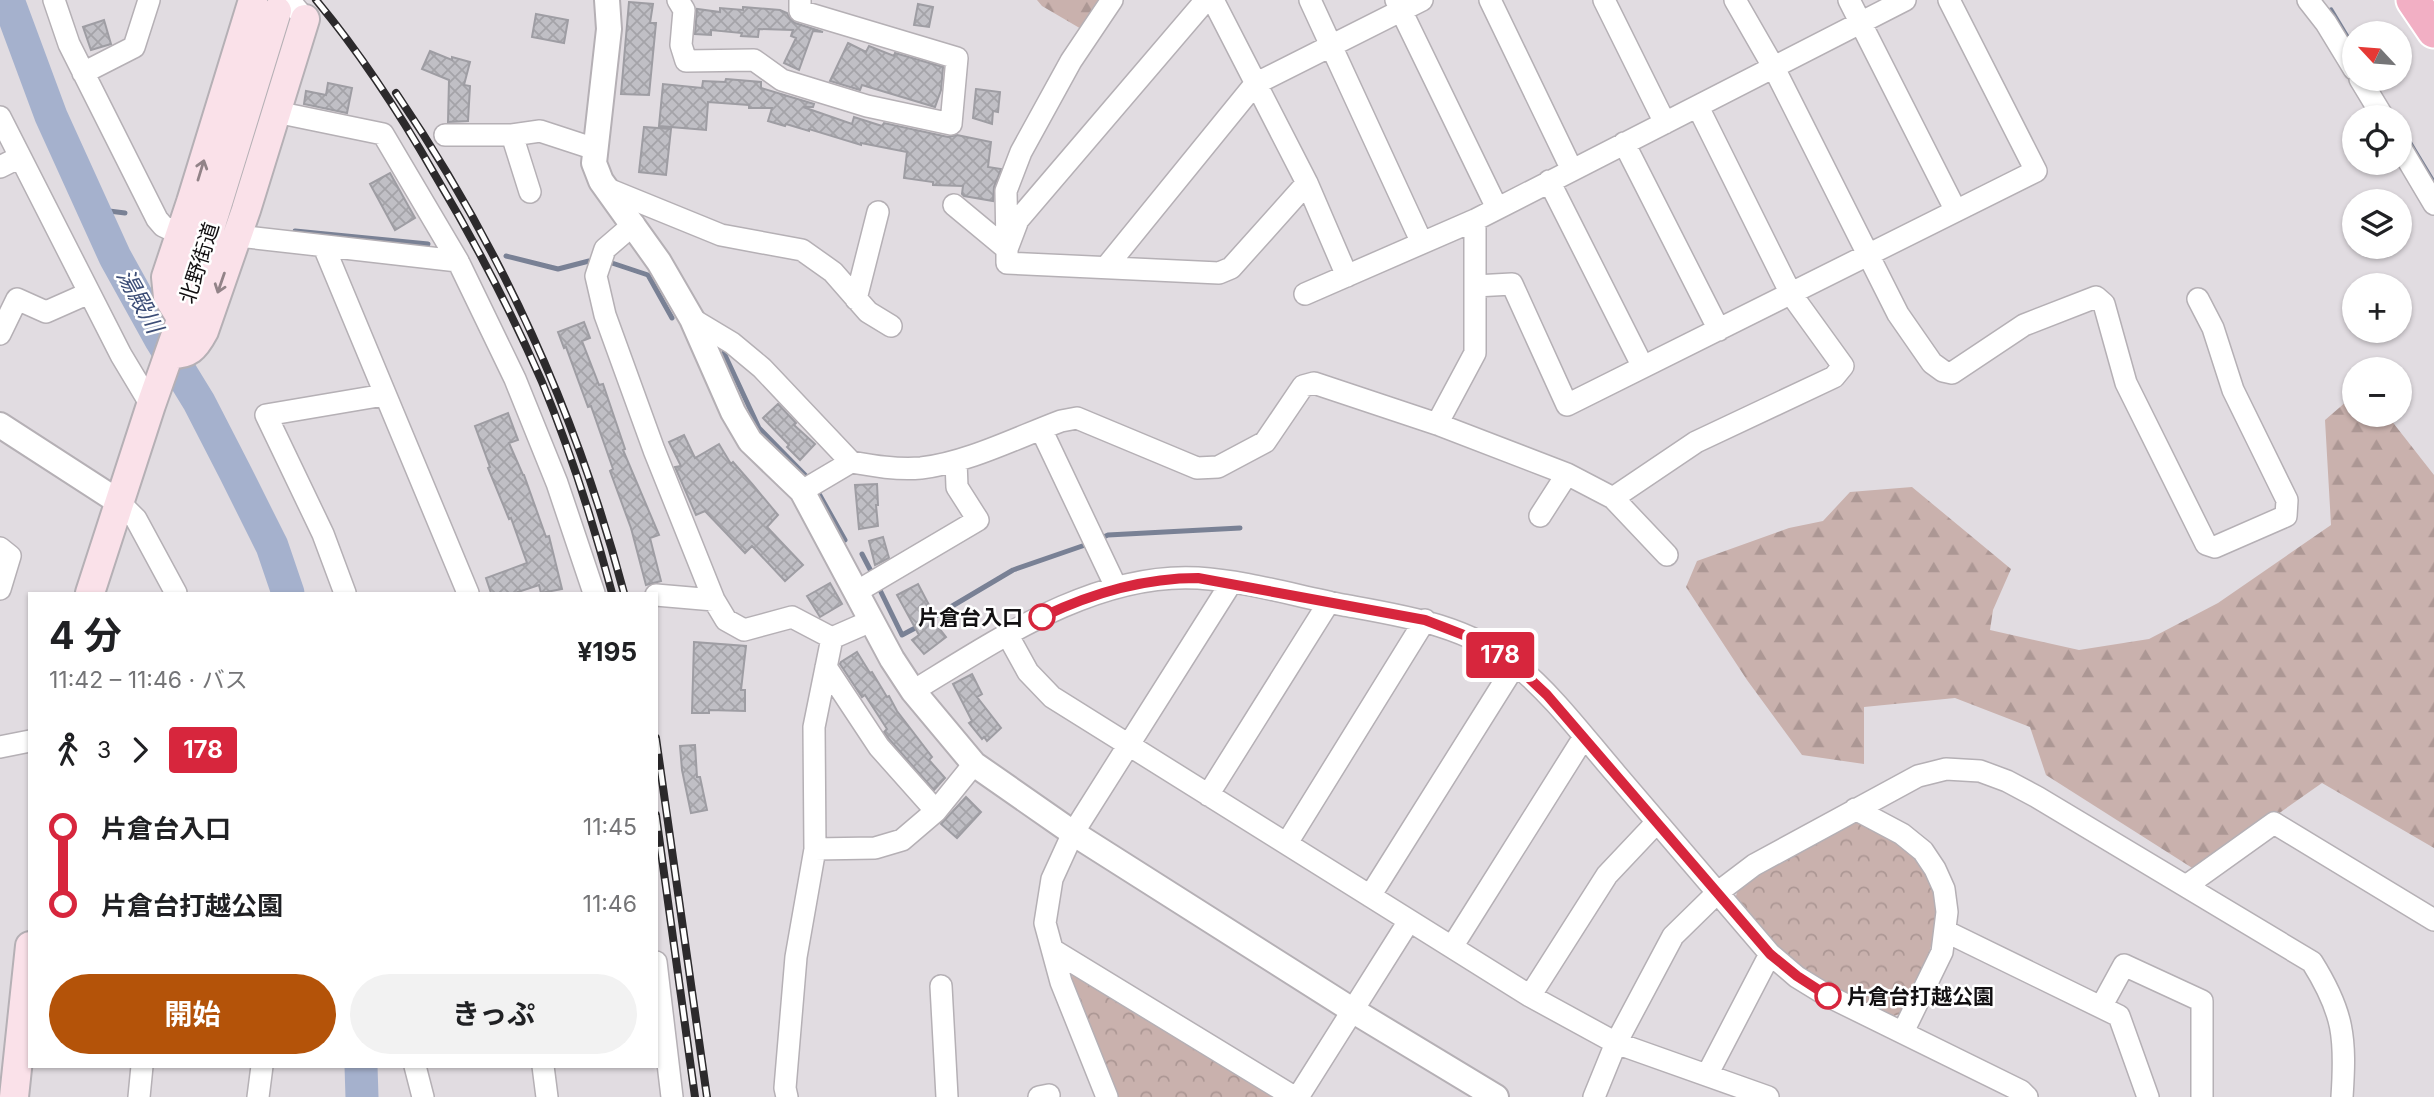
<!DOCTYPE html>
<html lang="ja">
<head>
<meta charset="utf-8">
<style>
  :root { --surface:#fff; --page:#f2f2f2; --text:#202124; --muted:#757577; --accent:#b45309 }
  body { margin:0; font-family:Inter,"Noto Sans JP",sans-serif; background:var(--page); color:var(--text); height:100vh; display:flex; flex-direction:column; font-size:26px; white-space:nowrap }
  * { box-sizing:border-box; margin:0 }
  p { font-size:23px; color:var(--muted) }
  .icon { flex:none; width:38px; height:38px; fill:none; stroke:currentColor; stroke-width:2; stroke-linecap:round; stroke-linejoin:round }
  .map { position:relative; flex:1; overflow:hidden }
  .drawer { position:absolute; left:28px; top:592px; width:630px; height:476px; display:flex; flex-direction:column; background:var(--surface); border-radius:0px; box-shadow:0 2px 5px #0004 }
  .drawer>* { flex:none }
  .badge { padding:0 14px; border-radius:5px; font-size:24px; line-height:46px }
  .needle { width:46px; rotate:296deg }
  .controls { position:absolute; left:2342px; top:21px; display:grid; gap:14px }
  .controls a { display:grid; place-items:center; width:70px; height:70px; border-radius:50%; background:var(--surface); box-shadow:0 2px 5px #0004; font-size:35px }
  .map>.badge { position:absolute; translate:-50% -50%; box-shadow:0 0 0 4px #fff }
  .legs { display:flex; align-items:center; gap:10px; height:77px; padding:0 21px; font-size:23px }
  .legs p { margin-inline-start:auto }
  .summary { display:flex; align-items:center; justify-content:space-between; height:119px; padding:0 21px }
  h1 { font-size:38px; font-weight:700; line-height:52px }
  .button { display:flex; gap:14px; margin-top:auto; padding:14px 21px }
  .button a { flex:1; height:80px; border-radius:42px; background:var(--accent); color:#fff; font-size:28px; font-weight:700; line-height:80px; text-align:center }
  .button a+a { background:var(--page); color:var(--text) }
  ul { padding:0 21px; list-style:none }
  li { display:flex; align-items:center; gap:24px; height:77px; font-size:26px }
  li i { display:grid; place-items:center; width:10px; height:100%; margin:0 9px; background:currentColor }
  li i::after { content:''; width:18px; height:18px; margin:-9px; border:5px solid; border-radius:50%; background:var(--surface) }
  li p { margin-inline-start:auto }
  li:first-child i { background:linear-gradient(#0000 50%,currentColor 0) }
  li:last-child i { background:linear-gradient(currentColor 50%,#0000 0) }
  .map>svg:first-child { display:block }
  .forest { fill:url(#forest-firs) }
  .park { fill:url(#park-crowns) }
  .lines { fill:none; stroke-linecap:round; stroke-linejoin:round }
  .stream { stroke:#798195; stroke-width:5 }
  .river { stroke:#a5b1cd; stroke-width:33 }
  .building { fill:url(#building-cross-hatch); stroke:#9e9da3; stroke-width:2 }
  .minor-casing { stroke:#b5b0b5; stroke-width:24 }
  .tertiary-casing { stroke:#b5b0b5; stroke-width:28 }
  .secondary-casing { stroke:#b5b0b5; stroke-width:32 }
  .trunk-casing { stroke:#fff; stroke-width:37 }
  .minor { stroke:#fff; stroke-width:21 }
  .tertiary { stroke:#fff; stroke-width:24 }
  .secondary { stroke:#fae1e9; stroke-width:28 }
  .trunk { stroke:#f2afc4; stroke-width:33 }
  .rail-casing { stroke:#2c2a2c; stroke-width:8 }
  .rail { stroke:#fff; stroke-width:5; stroke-dasharray:16; stroke-linecap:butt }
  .oneway { stroke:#928388 }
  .line-1-casing { stroke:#fff; stroke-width:16 }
  .line-1 { stroke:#d7263d; stroke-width:10 }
  .stop-1-dot { fill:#fff; stroke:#d7263d; stroke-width:3.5 }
  .labels { text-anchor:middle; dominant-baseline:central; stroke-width:5; stroke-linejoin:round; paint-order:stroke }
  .street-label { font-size:21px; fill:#121012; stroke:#fff }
  .stop-label { font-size:21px; font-weight:bold; fill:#121012; stroke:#fff; text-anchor:end }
  .water-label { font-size:23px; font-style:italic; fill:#3c4d76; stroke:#fff }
</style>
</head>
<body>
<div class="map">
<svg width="2434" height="1097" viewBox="0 0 2434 1097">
  <defs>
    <pattern id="forest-firs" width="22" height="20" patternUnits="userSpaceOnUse" patternTransform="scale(1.75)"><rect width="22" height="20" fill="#c9b1ad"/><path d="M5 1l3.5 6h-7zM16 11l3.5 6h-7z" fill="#ac9794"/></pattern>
    <pattern id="park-crowns" width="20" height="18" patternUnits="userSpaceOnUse" patternTransform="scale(1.75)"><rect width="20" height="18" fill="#c9b1ad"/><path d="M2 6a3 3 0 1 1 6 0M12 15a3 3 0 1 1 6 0" fill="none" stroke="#ac9794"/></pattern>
    <pattern id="building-cross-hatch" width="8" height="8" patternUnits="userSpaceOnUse" patternTransform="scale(1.75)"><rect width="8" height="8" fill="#c0bfc5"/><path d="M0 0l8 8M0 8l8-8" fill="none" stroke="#a4a3a8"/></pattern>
  </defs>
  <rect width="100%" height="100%" fill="#e1dce1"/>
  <path class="forest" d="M 1037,0 L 1101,0 L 1083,30 L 1042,6 Z
    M 2354,395 L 2354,415 L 2387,415 L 2434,475 L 2434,848 L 2322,783 L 2197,871 L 2046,775 L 2030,727 L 1955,698 L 1864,707 L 1864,764 L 1802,755 L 1747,680 L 1686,587 L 1697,561 L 1789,528 L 1823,521 L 1850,492 L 1912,487 L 2011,569 L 1993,610 L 1990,630 L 2079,650 L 2149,639 L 2218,603 L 2331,525 L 2325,420 Z"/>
  <path class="park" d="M 1859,817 C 1873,825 1889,833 1901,842 C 1912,852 1920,863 1927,876 C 1950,924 1923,969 1903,1013 L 1894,1016 C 1852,996 1808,978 1774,945 C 1760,931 1748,914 1736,898 C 1735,873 1836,829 1859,817 Z
    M 1076,970 L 1280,1097 L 1116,1097 L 1068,983 Z"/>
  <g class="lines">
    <path class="stream" d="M 2331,10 L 2349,40
      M 2399,125 L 2434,183
      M 93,209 L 125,213
      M 295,231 L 428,244
      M 506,256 L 558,269 L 589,261
      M 609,262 L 648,275 L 672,318
      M 724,353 L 759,428 L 807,477
      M 818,492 L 845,540
      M 1097,540 L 1108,535 L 1240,528
      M 862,554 L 874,577
      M 878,586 L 902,635 L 919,626
      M 927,621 L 1013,570 L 1088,544"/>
    <path class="river" d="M 8,0 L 51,116 L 115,257 L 161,340 L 199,402 L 235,472 L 272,546 L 288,593
      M 361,1066 L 362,1097"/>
  </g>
  <path class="building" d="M 629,2 L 653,4 L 650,23 L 656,23 L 649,95 L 621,94 Z
    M 918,4 L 933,7 L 929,27 L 914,25 Z
    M 743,7 L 780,10 L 787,13 L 790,19 L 795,23 L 823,32 L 813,31 L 799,70 L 784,63 L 796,38 L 791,36 L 793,30 L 759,29 L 758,37 L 741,36 L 742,33 L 711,30 L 711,35 L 695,34 L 697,9 L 720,12 L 720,8 L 743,10 Z
    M 536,14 L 568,20 L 564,43 L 532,37 Z
    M 104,20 L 111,44 L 91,50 L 83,27 Z
    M 848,43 L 866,52 L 869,46 L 894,56 L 895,53 L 943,67 L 941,90 L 935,107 L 862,85 L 860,90 L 830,81 Z
    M 430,51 L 452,60 L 452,57 L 470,62 L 464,85 L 470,86 L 468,121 L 448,122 L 449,80 L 422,69 Z
    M 726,79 L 761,82 L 761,88 L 814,104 L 813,107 L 803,107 L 852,124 L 854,117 L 882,126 L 884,123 L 948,137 L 957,135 L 991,142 L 988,167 L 1001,169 L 994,187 L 993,201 L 964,196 L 962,194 L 963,186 L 933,185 L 933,182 L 904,178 L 907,152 L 861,143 L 861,145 L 809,129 L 809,131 L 786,124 L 785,126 L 768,121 L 772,108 L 749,108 L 749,105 L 708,102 L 706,130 L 659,126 L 663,84 L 702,88 L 703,81 L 725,82 Z
    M 328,83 L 352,88 L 347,113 L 304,104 L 306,91 L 326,95 Z
    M 976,89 L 1000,92 L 998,112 L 993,111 L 992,124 L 973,118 Z
    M 644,127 L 671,129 L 666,175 L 639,172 Z
    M 390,173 L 415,218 L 395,230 L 370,184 Z
    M 584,322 L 590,338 L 582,341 L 599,385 L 603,384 L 625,449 L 623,450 L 659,535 L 650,538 L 661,581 L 646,585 L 631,528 L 610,471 L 613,469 L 591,406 L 588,407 L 566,347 L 564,348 L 558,332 Z
    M 778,404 L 796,423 L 794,425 L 815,444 L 800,460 L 787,447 L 789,445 L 763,418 Z
    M 508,413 L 518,440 L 509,443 L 523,475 L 524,475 L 546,537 L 549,536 L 562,589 L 541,593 L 539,585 L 515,593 L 491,593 L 486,578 L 527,563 L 511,518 L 509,519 L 488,468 L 490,467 L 475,426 Z
    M 684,435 L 695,458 L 719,444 L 731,464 L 733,462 L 753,485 L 778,515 L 767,527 L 803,565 L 785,581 L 752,546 L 745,553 L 705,511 L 696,515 L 675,467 L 681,466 L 669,442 Z
    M 877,484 L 878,505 L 876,505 L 878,526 L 859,529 L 855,485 Z
    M 883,537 L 889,558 L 875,565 L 869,541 Z
    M 830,583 L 842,604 L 820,617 L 807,596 Z
    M 918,584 L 930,607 L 925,610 L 946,637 L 924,654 L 912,640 L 919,635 L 897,595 Z
    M 694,642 L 746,646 L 741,690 L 745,690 L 745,711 L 709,710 L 709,713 L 692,713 Z
    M 857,652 L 870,673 L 872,672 L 887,697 L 889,696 L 897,711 L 932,757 L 929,760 L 945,778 L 934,790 L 889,739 L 884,732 L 887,729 L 865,695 L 862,697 L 840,664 L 841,662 Z
    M 972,674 L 982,694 L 977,697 L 1001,728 L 987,741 L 984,737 L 982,739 L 969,723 L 972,721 L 953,684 Z
    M 695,745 L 697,777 L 700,777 L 707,810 L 691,813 L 682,770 L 680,746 Z
    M 966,797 L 981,812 L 957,838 L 941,824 Z"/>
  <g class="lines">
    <g class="minor-casing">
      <path id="minor" d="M 54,0 L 69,44 L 157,219 L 163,226 L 180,234
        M 289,0 L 305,19
        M 678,0 L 684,10 L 681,45 L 686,61 L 754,60 L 782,80 L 867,106 L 951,124 L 957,58 L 800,11 L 800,0
        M 1206,0 L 1018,220 L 1007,249 L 1007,263 L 1219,273 L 1231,268 L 1307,183
        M 1213,0 L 1307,183 L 1347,276
        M 1310,0 L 1422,243
        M 1396,0 L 1497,208
        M 1490,0 L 1572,170
        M 1604,0 L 1665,123
        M 1735,0 L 1774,68 L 1898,314 L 1932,363 L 1943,371 L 1952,373 L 2024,325 L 2096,297 L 2104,304 L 2126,383 L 2206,544 L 2215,547 L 2286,516 L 2287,500 L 2233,390 L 2213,328 L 2198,299
        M 1849,0 L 1956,211
        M 2308,0 L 2326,23 L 2354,69
        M 83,73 L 134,47 L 149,0
        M 2360,79 L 2383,117
        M 276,112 L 383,134 L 458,261 L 515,379 L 557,483 L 594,593
        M 0,117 L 121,355 L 151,405
        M 445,135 L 512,135 L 540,131 L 595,149
        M 512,135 L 530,192
        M 1624,143 L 1719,330
        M 2399,145 L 2434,204
        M 0,167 L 20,157
        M 1549,181 L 1643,367
        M 608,189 L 721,235 L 802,250 L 833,272 L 868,312 L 891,326
        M 954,205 L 1007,249 L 1006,191 L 1021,152 L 1071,61 L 1112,0
        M 1475,220 L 1475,286 L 1512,284 L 1567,405 L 2036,171 L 1949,0
        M 634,224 L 605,249 L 596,276 L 605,315 L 654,450 L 714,600 L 726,620 L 744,630 L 792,617 L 832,638
        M 238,236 L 458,261
        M 324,247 L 468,593
        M 1107,266 L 1255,84 L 1422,0
        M 1305,294 L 1475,220 L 1905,0
        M 856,299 L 878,212
        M 692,319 L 732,343 L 762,368 L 851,462
        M 0,334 L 17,299 L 46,312 L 89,293
        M 1437,424 L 1475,353 L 1475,286
        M 1041,429 L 1116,587
        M 802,491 L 851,462 C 874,466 897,470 921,468 C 967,463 1018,437 1061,421 L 1077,418 L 1197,468 L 1218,467 L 1265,442 L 1303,386 L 1314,383 L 1437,424 L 1567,474 L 1613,498 L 1667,555
        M 1613,498 L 1696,442 L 1834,377 L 1843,366 L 1791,294 L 1698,107
        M 119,502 L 136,519 L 176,593
        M 1540,516 L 1567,474
        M 0,548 L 10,556 L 0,589
        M 856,592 L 978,520 L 957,487 L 956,461
        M 345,593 L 323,534 L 266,415 L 384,395
        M 656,595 L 714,600
        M 1007,634 L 1028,672 L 1052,697 L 1530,996 L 1616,1043 L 1768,1097
        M 832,638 L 871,621
        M 826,667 L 879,747 L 936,811
        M 913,691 C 997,640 1095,572 1198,578 C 1246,581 1296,596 1343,605 C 1404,616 1466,625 1516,665 C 1553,695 1584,737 1616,774 C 1667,834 1719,894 1770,954 L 1797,977 L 1828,996 L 2021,1091 L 2027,1097
        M 0,747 L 30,741
        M 1208,795 L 1329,602
        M 1855,809 L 1902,834 L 1923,851 L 1935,869 L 1944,889 L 1947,912 L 1942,952 L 1903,1032
        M 1287,843 L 1425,620
        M 815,849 L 875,848 L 902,840 L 936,811 L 974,764
        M 2186,886 L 2274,823 L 2434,920
        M 1370,896 L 1515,665
        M 1945,931 L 2119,1016 L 2148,1097
        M 1452,947 L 1584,737
        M 1053,950 L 1294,1097
        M 656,962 L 672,1097
        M 941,986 L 947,1097
        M 1530,996 L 1607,875 L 1657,822
        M 2101,1007 L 2124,965 L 2202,1001 L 2202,1097
        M 415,1066 L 423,1097
        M 543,1066 L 547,1097
        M 1707,1075 L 1770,954
        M 139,1097 L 142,1066
        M 258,1097 L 262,1066
        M 787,1097 L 785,1088 L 796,957 L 815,849 L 814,727 L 832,638
        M 1039,1097 L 1049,1095
        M 1107,1097 L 1061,982 L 1045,923 L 1052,879 L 1073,833 L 1231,583
        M 1298,1097 L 1409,921
        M 1594,1097 L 1616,1043 L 1673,936 L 1717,893 L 1754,865 L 1918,776 L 1946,769 L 1980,771 L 2007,781 L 2037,797 L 2312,962 C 2344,1013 2346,1038 2342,1097"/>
    </g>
    <g class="tertiary-casing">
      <path id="tertiary" d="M 607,0 L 609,29 L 594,163 L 601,181 L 659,262 L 692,319 L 733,412 L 750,441 L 802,491 L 892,659 L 913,691 L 974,764 L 1073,833 L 1352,1010 L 1496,1097
        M 0,425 L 119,502"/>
    </g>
    <g class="secondary-casing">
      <path id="secondary" d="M 181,318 L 168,297 L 166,277 L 191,202 L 253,0
        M 169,354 C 189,355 195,348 204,331 L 246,210 L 305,19
        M 90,593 L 151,405 L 188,300 L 277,11
        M 14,1097 L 30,946"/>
    </g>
    <g class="trunk-casing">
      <path id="trunk" d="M 2413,0 L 2434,31"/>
    </g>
    <use href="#minor" class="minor"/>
    <use href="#tertiary" class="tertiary"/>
    <use href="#secondary" class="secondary"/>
    <use href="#trunk" class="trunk"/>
    <g class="rail-casing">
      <path id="rail" d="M 316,0 C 361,54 400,114 435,175 C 475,242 511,311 542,382 C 570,450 593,522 612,593
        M 396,93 C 500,246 577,415 624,593
        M 656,738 L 707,1097
        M 656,815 L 695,1097"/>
    </g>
    <use href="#rail" class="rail"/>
  </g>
  <defs><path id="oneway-shaft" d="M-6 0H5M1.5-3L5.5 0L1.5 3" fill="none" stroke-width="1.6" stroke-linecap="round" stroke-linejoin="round" transform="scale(1.75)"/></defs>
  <g class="oneway">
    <use href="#oneway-shaft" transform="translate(201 170) rotate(-73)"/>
    <use href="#oneway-shaft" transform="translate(221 283) rotate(109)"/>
  </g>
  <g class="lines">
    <g class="line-1-casing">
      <path id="line-1" d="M 1042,617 C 1092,593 1143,578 1198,578 L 1425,620 L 1474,639 L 1515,665 L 1547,695 L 1770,954 L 1797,976 L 1828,996"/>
    </g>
    <use href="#line-1" class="line-1"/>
  </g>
  <g class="stop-1-dot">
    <circle cx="1042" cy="617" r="12"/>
    <circle cx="1828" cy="996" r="12"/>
  </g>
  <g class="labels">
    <g class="street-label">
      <text transform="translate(199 263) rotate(-72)">北野街道</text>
    </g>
    <g class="stop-label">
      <text x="1023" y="617">片倉台入口</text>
      <text x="1847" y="996" text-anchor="start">片倉台打越公園</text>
    </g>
    <g class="water-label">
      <text transform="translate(140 301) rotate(61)">湯殿川</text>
    </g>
  </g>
</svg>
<div class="controls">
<a><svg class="needle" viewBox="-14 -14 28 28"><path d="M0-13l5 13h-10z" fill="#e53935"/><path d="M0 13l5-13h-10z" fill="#757577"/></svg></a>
<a><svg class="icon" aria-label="locate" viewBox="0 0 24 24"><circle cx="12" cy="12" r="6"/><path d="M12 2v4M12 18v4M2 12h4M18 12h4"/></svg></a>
<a><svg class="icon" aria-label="layers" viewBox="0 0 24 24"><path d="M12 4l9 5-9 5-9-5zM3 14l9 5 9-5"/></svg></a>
<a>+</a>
<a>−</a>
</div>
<b class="badge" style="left:1500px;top:655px;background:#d7263d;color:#fff">178</b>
<section class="drawer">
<div class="summary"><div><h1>4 分</h1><p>11:42 – 11:46 · バス</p></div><b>¥195</b></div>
<div class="legs"><svg class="icon" aria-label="walk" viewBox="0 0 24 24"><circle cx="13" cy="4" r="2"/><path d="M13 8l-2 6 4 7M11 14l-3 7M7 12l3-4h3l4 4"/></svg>3<svg class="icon" aria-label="forward" viewBox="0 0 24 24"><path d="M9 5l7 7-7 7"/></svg><b class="badge" style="background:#d7263d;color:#fff">178</b></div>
<ul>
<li><i style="color:#d7263d"></i><b>片倉台入口</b><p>11:45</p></li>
<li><i style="color:#d7263d"></i><b>片倉台打越公園</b><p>11:46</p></li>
</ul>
<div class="button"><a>開始</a><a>きっぷ</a></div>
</section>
</div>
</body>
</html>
